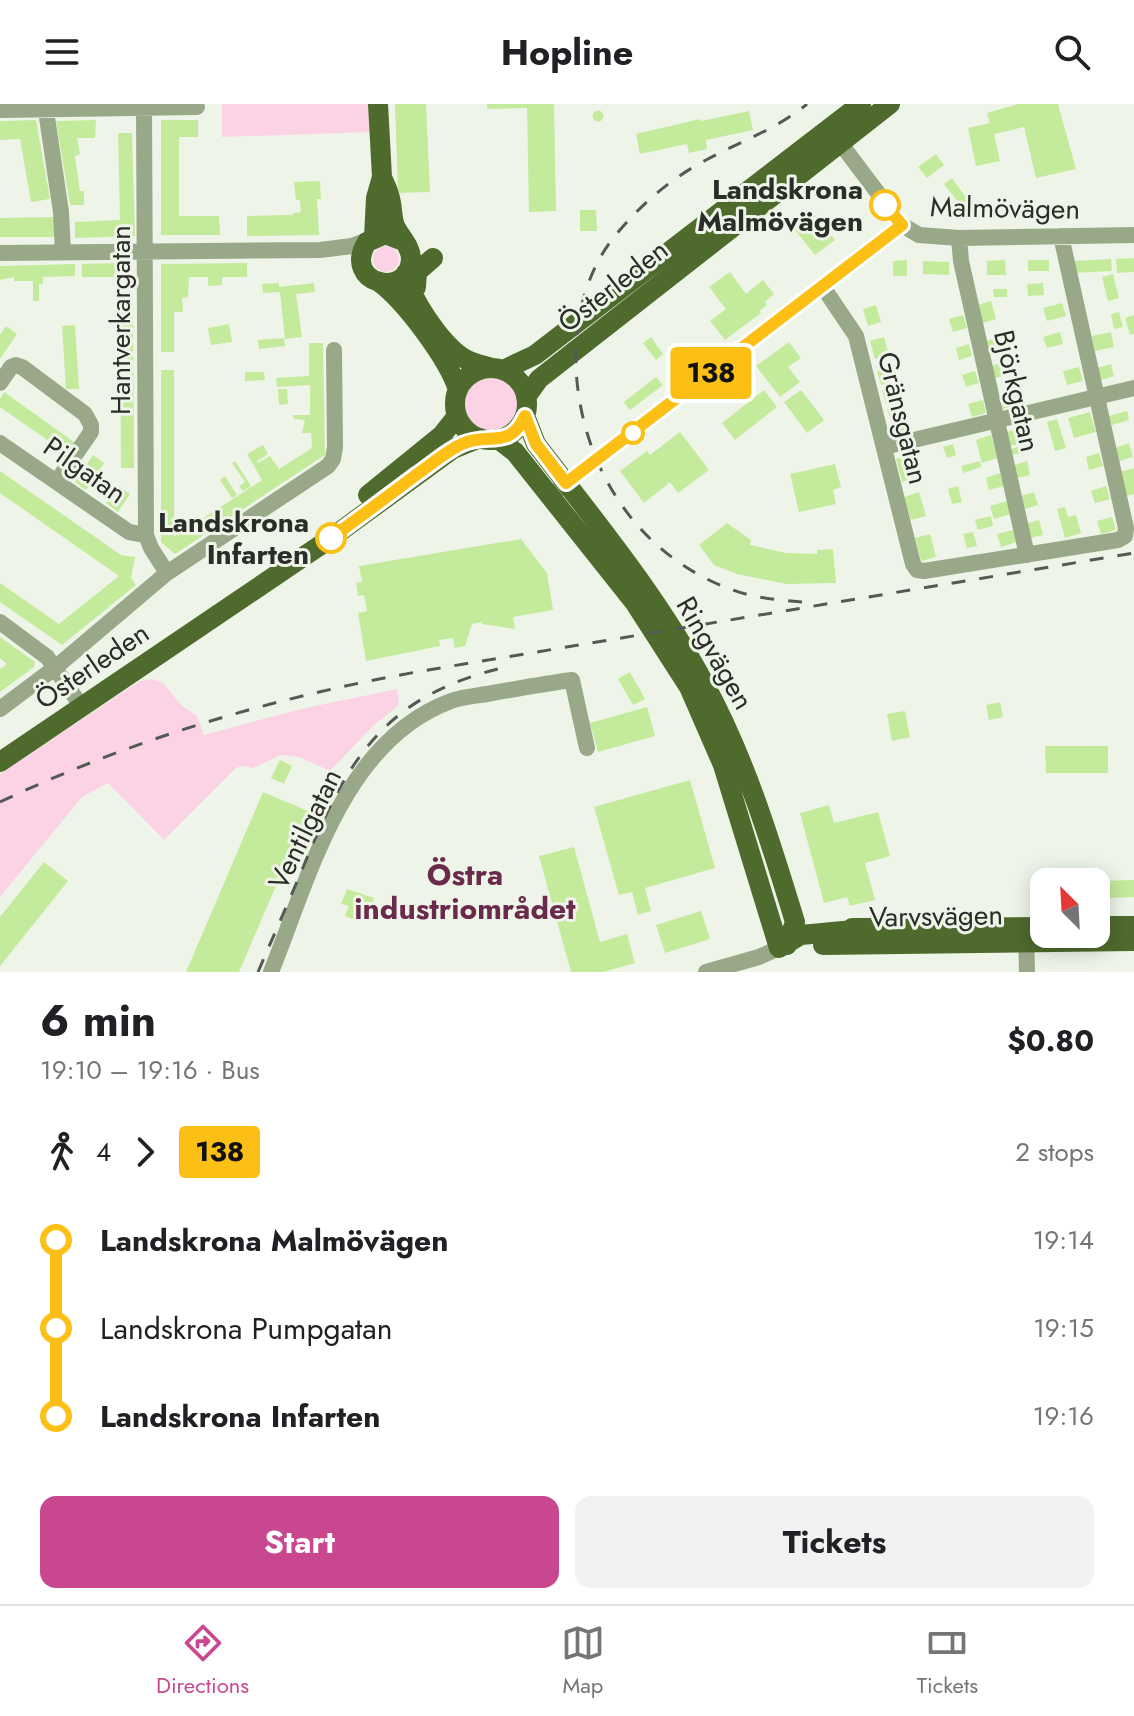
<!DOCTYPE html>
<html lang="en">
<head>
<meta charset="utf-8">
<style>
  :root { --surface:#fff; --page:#f2f2f2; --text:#202124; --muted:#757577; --line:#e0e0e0; --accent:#c9478f }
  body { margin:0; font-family:Jost,sans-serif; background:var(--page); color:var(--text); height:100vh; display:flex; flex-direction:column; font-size:30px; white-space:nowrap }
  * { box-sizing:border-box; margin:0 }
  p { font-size:26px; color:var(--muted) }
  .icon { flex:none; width:44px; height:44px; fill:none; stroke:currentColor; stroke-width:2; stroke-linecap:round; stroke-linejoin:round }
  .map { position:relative; height:868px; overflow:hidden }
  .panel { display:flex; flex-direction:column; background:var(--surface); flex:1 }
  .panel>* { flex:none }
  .badge { padding:0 16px; border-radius:6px; font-size:28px; line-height:52px }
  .needle { width:52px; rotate:336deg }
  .controls { position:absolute; left:1030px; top:764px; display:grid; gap:16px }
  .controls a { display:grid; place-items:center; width:80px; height:80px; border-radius:16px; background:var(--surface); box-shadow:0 4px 20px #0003; font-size:40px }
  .map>.badge { position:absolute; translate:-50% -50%; box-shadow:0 0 0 4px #fff }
  .legs { display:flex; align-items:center; gap:12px; height:88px; padding:0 40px; font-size:26px }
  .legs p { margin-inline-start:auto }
  .summary { display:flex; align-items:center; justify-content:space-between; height:136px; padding:0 40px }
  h1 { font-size:44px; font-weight:700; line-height:60px }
  .cta { display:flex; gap:16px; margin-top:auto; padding:16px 40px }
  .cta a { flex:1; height:92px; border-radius:16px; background:var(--accent); color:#fff; font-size:32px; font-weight:700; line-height:92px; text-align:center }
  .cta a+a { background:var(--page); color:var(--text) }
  ul { padding:0 40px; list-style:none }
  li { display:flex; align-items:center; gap:28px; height:88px; font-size:30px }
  li i { display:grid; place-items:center; width:12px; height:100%; margin:0 10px; background:currentColor }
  li i::after { content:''; width:20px; height:20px; margin:-10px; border:6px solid; border-radius:50%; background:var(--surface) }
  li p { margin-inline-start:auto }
  li:first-child i { background:linear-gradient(#0000 50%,currentColor 0) }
  li:last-child i { background:linear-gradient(currentColor 50%,#0000 0) }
  header { display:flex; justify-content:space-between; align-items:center; height:104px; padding:0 40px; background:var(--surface); font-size:36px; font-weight:700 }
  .tabs { display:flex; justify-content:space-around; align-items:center; height:112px; border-top:2px solid var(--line); background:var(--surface); font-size:22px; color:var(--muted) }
  .tabs a { display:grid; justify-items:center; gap:4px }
  .tabs .active { color:var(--accent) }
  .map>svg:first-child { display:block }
  .green { fill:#fbd3e5 }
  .building { fill:#c4ea9c }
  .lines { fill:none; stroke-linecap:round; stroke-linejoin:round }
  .minor { stroke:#98a888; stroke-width:16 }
  .major { stroke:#4e6a2d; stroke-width:20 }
  .rail { stroke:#555953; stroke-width:3; stroke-dasharray:14 14; stroke-linecap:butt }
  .line-1-casing { stroke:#fff; stroke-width:18 }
  .line-1 { stroke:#fbbf15; stroke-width:12 }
  .stop-1-dot { fill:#fff; stroke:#fbbf15; stroke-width:4 }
  .labels { text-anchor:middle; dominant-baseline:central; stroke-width:6; stroke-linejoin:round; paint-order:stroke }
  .stop-label { font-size:28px; font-weight:bold; fill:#2a2d28; stroke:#eef5e8; text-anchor:end }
  .street-label { font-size:28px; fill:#2a2d28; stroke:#eef5e8 }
  .neighbourhood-label { font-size:30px; font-weight:bold; fill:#6a2a4c; stroke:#eef5e8 }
</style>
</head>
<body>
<header><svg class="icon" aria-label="menu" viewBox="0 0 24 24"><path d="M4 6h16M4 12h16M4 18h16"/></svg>Hopline<svg class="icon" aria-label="search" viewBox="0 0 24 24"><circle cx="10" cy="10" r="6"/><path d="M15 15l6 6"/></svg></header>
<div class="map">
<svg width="1134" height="868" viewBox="0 0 1134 868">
  <rect width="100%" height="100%" fill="#eef5e8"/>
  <path class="green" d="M 222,0 L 372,0 L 373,28 L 222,33 Z
    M373 155a13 13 0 1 1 26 0a13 13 0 1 1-26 0Z
    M465 300a27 27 0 1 1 54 0a27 27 0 1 1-54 0Z
    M 153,575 L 164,580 L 182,602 L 197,612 L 204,631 L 301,605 L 397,585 L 399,601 L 374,621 L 330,667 L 299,653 L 281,651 L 253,664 L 243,662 L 236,664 L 164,736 L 108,679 L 82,693 L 0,793 L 0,670 L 140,577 Z"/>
  <path class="building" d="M 395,0 L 426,0 L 430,88 L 398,89 Z
    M 487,0 L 554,0 L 556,107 L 529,108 L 527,4 L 487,5 Z
    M 1018,0 L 1058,0 L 1076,65 L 1036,74 L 1024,23 L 994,30 L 1000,57 L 976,62 L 968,24 L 990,19 L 987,9 Z
    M592.5 12a5.5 5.5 0 1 1 11 0a5.5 5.5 0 1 1-11 0Z
    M 749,7 L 753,26 L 706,36 L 707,45 L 689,49 L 687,40 L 640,50 L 636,30 L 700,15 L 701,17 Z
    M 36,16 L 50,95 L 31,98 L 20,35 L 0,36 L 0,17 Z
    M 96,16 L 95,34 L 77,34 L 80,50 L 75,52 L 80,87 L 84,87 L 84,101 L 70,101 L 56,17 Z
    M 161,16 L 198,16 L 198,33 L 179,33 L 179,112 L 219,112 L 220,131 L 161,131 Z
    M 118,29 L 132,29 L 135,132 L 75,134 L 75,118 L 120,116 Z
    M 936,50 L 944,61 L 927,74 L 918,63 Z
    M 952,74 L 972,102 L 966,108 L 944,80 Z
    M 320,77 L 321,95 L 317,95 L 319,131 L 247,132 L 247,112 L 293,111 L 293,109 L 301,108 L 300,96 L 296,96 L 294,78 Z
    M 580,106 L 596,106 L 597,127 L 580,127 Z
    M 816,111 L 835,136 L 815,151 L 795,126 Z
    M 54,113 L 55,133 L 0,133 L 0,114 Z
    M 1134,154 L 1134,168 L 1117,169 L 1116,155 Z
    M 1111,155 L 1112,167 L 1074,169 L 1074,157 Z
    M 907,156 L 907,172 L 893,172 L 893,157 Z
    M 1005,156 L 1006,171 L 987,171 L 987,157 Z
    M 1028,156 L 1049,156 L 1049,167 L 1028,167 Z
    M 923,157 L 949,158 L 949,171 L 923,170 Z
    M 118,159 L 130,159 L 130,173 L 82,173 L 82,160 Z
    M 247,159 L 247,173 L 222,173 L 222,181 L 208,182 L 208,173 L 189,173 L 188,193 L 182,194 L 183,208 L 174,208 L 174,248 L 161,248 L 161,160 Z
    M 75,160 L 75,172 L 43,173 L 43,180 L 39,180 L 39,197 L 33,197 L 33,177 L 14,177 L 14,173 L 0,176 L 0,162 Z
    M 730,168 L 746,190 L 763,176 L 774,190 L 765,198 L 767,201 L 759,207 L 761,209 L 725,236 L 710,217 L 726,205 L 709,183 Z
    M 1113,170 L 1119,194 L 1108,197 L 1102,173 Z
    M 279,179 L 279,183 L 314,179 L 315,188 L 296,190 L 302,233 L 285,235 L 280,188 L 263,189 L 262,180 Z
    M 1043,179 L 1044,191 L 1028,192 L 1027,180 Z
    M 993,185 L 1007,185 L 1007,193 L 994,193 Z
    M 133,195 L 134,364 L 121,364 L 120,196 Z
    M 991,197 L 996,215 L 983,219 L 978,201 Z
    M 1062,199 L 1066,212 L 1047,217 L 1043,204 Z
    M 876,201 L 881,218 L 868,222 L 863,205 Z
    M 1119,208 L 1123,223 L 1114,225 L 1111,210 Z
    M 963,211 L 967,224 L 953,228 L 949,215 Z
    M 1134,211 L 1134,230 L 1130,231 L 1125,214 Z
    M 229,220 L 232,238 L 211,241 L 208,224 Z
    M 75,221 L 79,285 L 66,285 L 62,222 Z
    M 6,222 L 17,230 L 0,255 L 0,231 Z
    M 1060,228 L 1063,240 L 1047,244 L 1043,233 Z
    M 1111,228 L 1114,243 L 1095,247 L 1092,232 Z
    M 651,233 L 663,250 L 656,256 L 643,239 Z
    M 884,233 L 889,251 L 875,255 L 870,237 Z
    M 1000,233 L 1003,246 L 990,249 L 987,237 Z
    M 284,234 L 285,242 L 259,245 L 258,236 Z
    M 789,238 L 801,254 L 788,263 L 800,278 L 780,293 L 756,262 Z
    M 309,239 L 323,239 L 325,351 L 175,450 L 161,438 L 161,266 L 174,266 L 174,433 L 262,376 L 247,350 L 263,341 L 268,350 L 257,357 L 258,359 L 270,352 L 279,365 L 312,344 L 311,329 L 302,329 L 305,316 L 294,315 L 293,311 L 310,311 L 310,281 L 277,283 L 276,274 L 309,272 Z
    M 969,240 L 972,252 L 959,256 L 956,244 Z
    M 1004,258 L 1008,271 L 994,274 L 991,262 Z
    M 1111,260 L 1114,272 L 1101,276 L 1097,264 Z
    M 1079,263 L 1083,277 L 1067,281 L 1063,267 Z
    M 888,264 L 892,277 L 881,281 L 877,267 Z
    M 975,267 L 979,279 L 966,283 L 962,271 Z
    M 245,268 L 264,268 L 265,276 L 245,277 Z
    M 656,273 L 663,281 L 630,306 L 624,298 Z
    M 899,282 L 903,295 L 886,300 L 882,286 Z
    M 278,285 L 287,285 L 288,300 L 279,301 Z
    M 764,286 L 777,303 L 735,336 L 722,319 Z
    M 801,286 L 824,316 L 807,329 L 784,298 Z
    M 4,288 L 74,338 L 66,349 L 0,303 L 0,295 Z
    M 1013,288 L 1017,301 L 1003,305 L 999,292 Z
    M 983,296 L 986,309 L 972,313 L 968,300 Z
    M 901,301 L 904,313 L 891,317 L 887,305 Z
    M 1127,307 L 1129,316 L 1112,321 L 1109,312 Z
    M 1090,308 L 1096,328 L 1074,334 L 1068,314 Z
    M 1057,315 L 1066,344 L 1055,347 L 1047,318 Z
    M 904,319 L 907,331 L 893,335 L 889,323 Z
    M 1018,325 L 1022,339 L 1010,342 L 1006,328 Z
    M 680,328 L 709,366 L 678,389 L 670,378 L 644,399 L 620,367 L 647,347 L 650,351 Z
    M 991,331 L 997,354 L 982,359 L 976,336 Z
    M 1030,339 L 1031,346 L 1012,351 L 1011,345 Z
    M 1129,339 L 1133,353 L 1119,357 L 1115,344 Z
    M 953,340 L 956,351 L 947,354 L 943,343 Z
    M 1099,349 L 1103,362 L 1089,366 L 1086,353 Z
    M 911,350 L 917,373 L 902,378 L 896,355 Z
    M 93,351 L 104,359 L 86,386 L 75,378 Z
    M 235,357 L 251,382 L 243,387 L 239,382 L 245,378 L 232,359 Z
    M 980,357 L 981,363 L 963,369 L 961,362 Z
    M 1027,357 L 1030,371 L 1017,374 L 1014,361 Z
    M 835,360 L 841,383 L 833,386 L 836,400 L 799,408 L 790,370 Z
    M 1134,364 L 1134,390 L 1127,392 L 1120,368 Z
    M 0,367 L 121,451 L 135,453 L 131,474 L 136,481 L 62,541 L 0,498 L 0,479 L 59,520 L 119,472 L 0,389 Z
    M 1000,369 L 1004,382 L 989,386 L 986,374 Z
    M 225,372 L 237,391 L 232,394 L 220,376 Z
    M 119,382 L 130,390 L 118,408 L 106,399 Z
    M 958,382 L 962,398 L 952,400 L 948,385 Z
    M 1106,382 L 1110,395 L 1095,399 L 1091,387 Z
    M 919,388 L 926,412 L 911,416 L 904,393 Z
    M 1034,388 L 1038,401 L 1025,405 L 1021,392 Z
    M 1007,397 L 1011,410 L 994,415 L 990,402 Z
    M 1065,403 L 1068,413 L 1076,411 L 1081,429 L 1065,434 L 1057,405 Z
    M 991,412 L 993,422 L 978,426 L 975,416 Z
    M 1112,413 L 1116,426 L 1101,430 L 1097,417 Z
    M 1039,416 L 1043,431 L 1030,434 L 1026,420 Z
    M 727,419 L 751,436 L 750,441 L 786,449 L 817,450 L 817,446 L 833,445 L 836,479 L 786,480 L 737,470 L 714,461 L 699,441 Z
    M 1013,426 L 1016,438 L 1001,443 L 997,430 Z
    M 973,428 L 977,442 L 967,444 L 963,430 Z
    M 930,430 L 936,453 L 921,457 L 915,434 Z
    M 521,435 L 547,469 L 553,506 L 513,513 L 515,525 L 482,520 L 482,518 L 472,520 L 465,542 L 455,544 L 453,534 L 439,536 L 440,542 L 366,557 L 358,509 L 367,507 L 364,491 L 358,492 L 356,479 L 362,478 L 359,462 Z
    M 0,533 L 35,558 L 34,563 L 0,588 L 0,565 L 7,560 L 0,554 Z
    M 630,568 L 645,595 L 633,601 L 618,575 Z
    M 1000,598 L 1003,613 L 989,616 L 986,601 Z
    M 647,603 L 655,632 L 598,648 L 590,619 Z
    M 905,607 L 910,633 L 892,637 L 887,610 Z
    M 1045,642 L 1108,642 L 1108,669 L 1046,669 Z
    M 280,656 L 292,662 L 284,680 L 271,674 Z
    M 690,676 L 715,764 L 645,784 L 651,807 L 638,811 L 632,788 L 619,791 L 594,703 Z
    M 263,688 L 308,707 L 239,868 L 186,868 Z
    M 829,701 L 834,719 L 878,708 L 890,752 L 865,759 L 875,796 L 850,802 L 847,793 L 824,799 L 800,709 Z
    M 574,743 L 600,838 L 627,830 L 635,859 L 603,868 L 571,868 L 539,752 Z
    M 44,758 L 68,777 L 0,862 L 0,813 Z
    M 1134,776 L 1134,793 L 1105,794 L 1104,777 Z
    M 347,785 L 374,794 L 369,810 L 362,808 L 358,817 L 345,812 L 349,802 L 341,800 Z
    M 701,807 L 710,835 L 665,849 L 656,821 Z"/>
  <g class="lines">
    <path class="minor" d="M 45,0 L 61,108 L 63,148
      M 144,0 L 146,431
      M 0,6 L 197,3
      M 835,32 L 902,121 L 919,131 L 959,134 L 1134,131
      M 959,134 L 961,157 L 1027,451
      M 0,149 L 320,146 L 352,142 L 370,135
      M 823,183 L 856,232 L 913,460 L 917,466 L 924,467 L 1118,436 L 1125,432 L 1126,424 L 1061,132
      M 0,279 L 11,263 L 16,261 L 22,263 L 85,310 L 91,321 L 91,328 L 57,377
      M 0,339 L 129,428 L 146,431 L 151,444 L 167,469
      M 884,343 L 1134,284
      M 558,386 L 902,121
      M 0,518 L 47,553 L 82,603
      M 0,605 L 56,563 L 167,469 L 328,362 L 333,355 L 335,343 L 334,246
      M 1026,829 L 1027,868
      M 271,868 C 310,771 343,637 451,597 C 462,593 475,592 487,590 C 515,585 543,580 572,576 L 587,644
      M 706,868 L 759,853 L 779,844"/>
    <path class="major" d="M 382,73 C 384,79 388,85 389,91 C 393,101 391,112 395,122 C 400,133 411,142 411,155 C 409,196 341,180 367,138 L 385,130 L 403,137
      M 374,133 L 376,94 L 382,73 L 378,0
      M 406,169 C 409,193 441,239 462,253 C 470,259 482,261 492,264
      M 379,178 C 405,197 449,256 458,286
      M 416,183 L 417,168 L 433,154
      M455 300a36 36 0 1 1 72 0a36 36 0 1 1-72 0Z
      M 503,266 L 535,251 L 861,0
      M 526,293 L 539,275 L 890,0
      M 525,312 L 536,340 C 595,417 658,493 704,579 C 745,654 770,736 795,818 L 787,841
      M 498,335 L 515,348 L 635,499 L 689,583 L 723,661 L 779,844 L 801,831 L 864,825
      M 368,391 L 442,331 L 457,312
      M 0,658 L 331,434 L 453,345 L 480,334
      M 1096,822 L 1134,822
      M 852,824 L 1044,823
      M 823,841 L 1134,837"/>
    <path class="rail" d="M 802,498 C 778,496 753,494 730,485 C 636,450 581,362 576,264 C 574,219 585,169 614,133 C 640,101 670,75 706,56 C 741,37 777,25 807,0
      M 0,698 C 135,634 275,593 422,567 L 1134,449
      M 258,868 C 273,833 289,797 304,761 C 348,654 385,591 506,563"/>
  </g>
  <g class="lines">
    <g class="line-1-casing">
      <path id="line-1" d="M 331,434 C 360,413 388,392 416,371 C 431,361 446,347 462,340 C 488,328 510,346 525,312 L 536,340 L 566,379 L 902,121 L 885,101"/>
    </g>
    <use href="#line-1" class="line-1"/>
  </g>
  <g class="stop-1-dot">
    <circle cx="885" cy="101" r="14"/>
    <circle cx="633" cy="329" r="10"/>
    <circle cx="331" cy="434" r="14"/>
  </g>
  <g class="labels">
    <g class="stop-label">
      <text x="863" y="85">Landskrona<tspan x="863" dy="32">Malmövägen</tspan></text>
      <text x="309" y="418">Landskrona<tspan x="309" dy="32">Infarten</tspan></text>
    </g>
    <g class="street-label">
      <text transform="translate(1005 104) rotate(1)">Malmövägen</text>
      <text transform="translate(613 182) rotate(-38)">Österleden</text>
      <text transform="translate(120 216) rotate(-90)">Hantverkargatan</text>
      <text transform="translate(1017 287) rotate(77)">Björkgatan</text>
      <text transform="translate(903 314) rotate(76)">Gränsgatan</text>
      <text transform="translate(85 366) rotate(35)">Pilgatan</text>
      <text transform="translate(715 549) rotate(60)">Ringvägen</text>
      <text transform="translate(92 562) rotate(-34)">Österleden</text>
      <text transform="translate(305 725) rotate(-64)">Ventilgatan</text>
      <text transform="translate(936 812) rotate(-1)">Varvsvägen</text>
    </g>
    <g class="neighbourhood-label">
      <text x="465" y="770">Östra<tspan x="465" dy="34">industriområdet</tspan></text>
    </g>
  </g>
</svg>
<div class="controls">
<a><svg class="needle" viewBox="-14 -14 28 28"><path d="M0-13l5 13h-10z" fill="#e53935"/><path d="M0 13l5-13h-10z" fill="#757577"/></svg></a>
</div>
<b class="badge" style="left:711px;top:269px;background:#fbbf15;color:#111">138</b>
</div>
<section class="panel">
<div class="summary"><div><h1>6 min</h1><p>19:10 – 19:16 · Bus</p></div><b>$0.80</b></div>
<div class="legs"><svg class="icon" aria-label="walk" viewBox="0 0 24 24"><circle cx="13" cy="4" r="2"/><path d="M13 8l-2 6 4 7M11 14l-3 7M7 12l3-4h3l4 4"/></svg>4<svg class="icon" aria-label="forward" viewBox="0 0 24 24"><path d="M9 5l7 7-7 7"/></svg><b class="badge" style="background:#fbbf15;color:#111">138</b><p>2 stops</p></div>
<ul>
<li><i style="color:#fbbf15"></i><b>Landskrona Malmövägen</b><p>19:14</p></li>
<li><i style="color:#fbbf15"></i><span>Landskrona Pumpgatan</span><p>19:15</p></li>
<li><i style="color:#fbbf15"></i><b>Landskrona Infarten</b><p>19:16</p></li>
</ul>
<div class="cta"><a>Start</a><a>Tickets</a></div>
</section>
<nav class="tabs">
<a class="active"><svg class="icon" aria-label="directions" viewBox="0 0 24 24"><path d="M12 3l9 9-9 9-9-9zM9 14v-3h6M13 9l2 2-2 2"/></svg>Directions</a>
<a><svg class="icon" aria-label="map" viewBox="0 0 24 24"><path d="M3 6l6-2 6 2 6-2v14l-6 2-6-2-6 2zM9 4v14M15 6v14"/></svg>Map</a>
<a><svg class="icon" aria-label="tickets" viewBox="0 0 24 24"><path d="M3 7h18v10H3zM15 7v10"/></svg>Tickets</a>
</nav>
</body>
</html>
